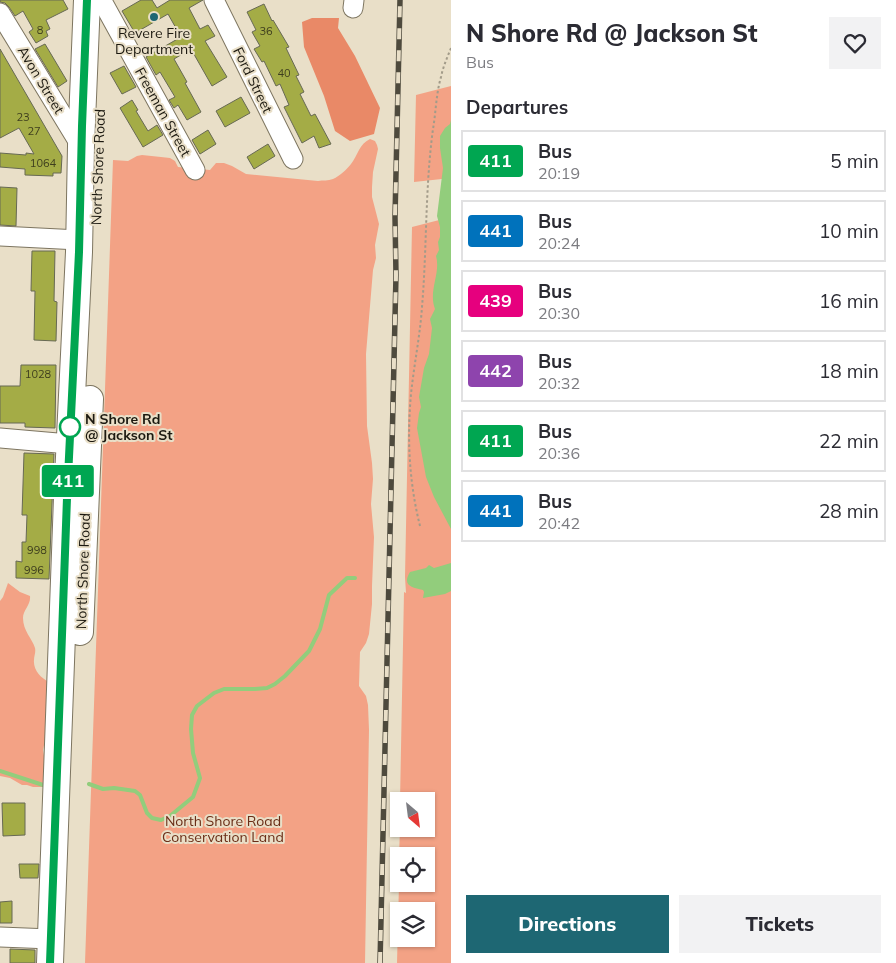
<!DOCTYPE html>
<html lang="en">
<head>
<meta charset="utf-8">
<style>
  :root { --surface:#fff; --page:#f2f2f3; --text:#2b2b33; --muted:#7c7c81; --line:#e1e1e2; --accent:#1e6773 }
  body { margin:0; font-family:Mulish,sans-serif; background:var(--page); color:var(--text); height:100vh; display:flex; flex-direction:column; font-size:19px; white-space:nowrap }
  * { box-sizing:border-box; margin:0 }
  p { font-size:16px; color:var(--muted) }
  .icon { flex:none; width:28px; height:28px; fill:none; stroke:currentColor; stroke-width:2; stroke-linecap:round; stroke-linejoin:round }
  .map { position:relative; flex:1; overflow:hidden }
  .sheet { display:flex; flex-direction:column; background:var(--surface); width:445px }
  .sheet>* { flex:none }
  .badge { padding:0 10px; border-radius:4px; font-size:18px; line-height:32px }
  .needle { width:32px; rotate:152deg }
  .controls { position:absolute; left:390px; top:792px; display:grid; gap:10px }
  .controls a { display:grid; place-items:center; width:45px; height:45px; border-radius:0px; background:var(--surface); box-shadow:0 1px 4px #0004; font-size:25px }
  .map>.badge { position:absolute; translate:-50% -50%; box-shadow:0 0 0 2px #fff }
  h2 { padding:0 15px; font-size:19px; line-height:45px }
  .round { display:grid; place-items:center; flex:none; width:52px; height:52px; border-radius:0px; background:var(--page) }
  .headline { display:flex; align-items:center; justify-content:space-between; height:85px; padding:0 15px }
  h1 { font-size:24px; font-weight:800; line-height:38px }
  .button { display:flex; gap:10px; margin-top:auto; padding:10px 15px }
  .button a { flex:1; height:58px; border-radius:0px; background:var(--accent); color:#fff; font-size:20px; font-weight:800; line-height:58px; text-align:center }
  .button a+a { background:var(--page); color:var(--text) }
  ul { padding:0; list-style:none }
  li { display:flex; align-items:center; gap:15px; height:62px; margin:0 10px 8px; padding:0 5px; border:2px solid var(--line); border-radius:0px }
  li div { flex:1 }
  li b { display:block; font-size:19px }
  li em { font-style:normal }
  li .badge { min-width:55px; font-weight:700; text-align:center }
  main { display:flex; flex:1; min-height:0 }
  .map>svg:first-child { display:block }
  .green { fill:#f3a285; fill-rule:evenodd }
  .forest { fill:#e98967 }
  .water { fill:#92cd7c }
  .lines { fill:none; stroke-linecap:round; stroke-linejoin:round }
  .stream { stroke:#92cd7c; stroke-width:4 }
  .building { fill:#a4ac46; stroke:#676954 }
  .minor-casing { stroke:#7d7560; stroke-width:21 }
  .highway-casing { stroke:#7d7560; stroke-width:28 }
  .path { stroke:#a29b89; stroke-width:2; stroke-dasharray:2.5 2.5; stroke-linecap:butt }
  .minor { stroke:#fff; stroke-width:19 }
  .highway { stroke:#fff; stroke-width:26 }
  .rail-casing { stroke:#4e4a3d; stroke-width:5.5 }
  .rail { stroke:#e9dfc8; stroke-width:4; stroke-dasharray:11; stroke-linecap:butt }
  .line-casing { stroke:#fff; stroke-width:11 }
  .line { stroke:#00a651; stroke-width:8 }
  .poi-dot { fill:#1e6773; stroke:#e9dfc8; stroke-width:2 }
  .stop-dot { fill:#fff; stroke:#00a651; stroke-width:2.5 }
  .labels { text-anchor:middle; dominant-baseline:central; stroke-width:4; stroke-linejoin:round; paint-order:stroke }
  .number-label { font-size:11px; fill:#3e3e1e }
  .poi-label { font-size:14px; fill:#1c1910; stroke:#e9dfc8 }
  .street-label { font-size:14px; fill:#1c1910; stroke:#e9dfc8 }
  .stop-label { font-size:14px; font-weight:bold; fill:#1c1910; stroke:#e9dfc8; text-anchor:start }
  .park-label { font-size:14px; fill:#6a2d16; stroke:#e9dfc8 }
</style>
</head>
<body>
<main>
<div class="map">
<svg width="451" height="963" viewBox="0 0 451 963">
  <rect width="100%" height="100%" fill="#e9dfc8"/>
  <path class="green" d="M 451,86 L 451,178 L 414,182 L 416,95 Z
    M 370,139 L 375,141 L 377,145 L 378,149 L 373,172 L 372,187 L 372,197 L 379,224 L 375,245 L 376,258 L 373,270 L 366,354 L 367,426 L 372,463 L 373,479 L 371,504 L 374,537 L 372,586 L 372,604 L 369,634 L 366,643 L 360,652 L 359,686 L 366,696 L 368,705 L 369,730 L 365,963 L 85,963 L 113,160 L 128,161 L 137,156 L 142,155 L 161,157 L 170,158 L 175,161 L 178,167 L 210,170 L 216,163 L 224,163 L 232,166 L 246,174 L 318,181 C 323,180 328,181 333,179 C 340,176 347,169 351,164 C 358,155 359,144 370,139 Z
    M 451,217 L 451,963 L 397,963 L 399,884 L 426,884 L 426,856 L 399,856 L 400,829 L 426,829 L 426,801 L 400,801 L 404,592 L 406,593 L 405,577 L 412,227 ZM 399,911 L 426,911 L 426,939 L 399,939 Z
    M 8,583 L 20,592 L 30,596 C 31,605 23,610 23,618 C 23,631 32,638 35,648 C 36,652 34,656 34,660 C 33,670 41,678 49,682 L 48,726 L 43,750 L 46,767 L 47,782 L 42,787 L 33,787 L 27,785 L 22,785 L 10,778 L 0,776 L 0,601 L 3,597 Z"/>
  <path class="forest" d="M 312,18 L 339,18 L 338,28 L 355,56 L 380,108 L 374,134 L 350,141 L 335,131 L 324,96 L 304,47 L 302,22 Z"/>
  <path class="water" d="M 451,120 L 451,529 L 434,497 L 426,477 L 417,428 L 419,413 L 421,407 L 419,397 L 424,368 L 429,354 L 432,328 L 430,319 L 435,309 C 428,291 441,273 436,256 L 439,250 L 438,242 L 440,237 L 440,227 L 437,216 L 443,168 L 440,148 L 440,136 L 445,128 L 450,124 Z
    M 451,563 L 451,591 L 445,594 L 423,598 L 424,592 L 423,590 C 411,588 402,585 410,572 L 426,568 L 429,565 L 434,568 Z"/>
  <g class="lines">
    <path class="stream" d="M 0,771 L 43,785
      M 89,784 L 103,789 L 114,788 L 135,791 L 140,795 L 147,813 L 152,818 L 161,820 L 170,816 L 193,797 L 200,778 L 193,753 L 191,729 L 192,715 L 197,706 L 214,693 L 224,689 L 255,689 L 267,688 L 275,684 L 285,676 L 309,651 L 320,629 L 329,595 L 347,578 L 355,578"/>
  </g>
  <path class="building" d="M 0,0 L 63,0 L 68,9 L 46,20 L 50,29 L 46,31 L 48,36 L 36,43 L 29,32 L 33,29 L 23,11 L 15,16 L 9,7 L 5,3 L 0,2 Z
    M 141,0 L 152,0 L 157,8 L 170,0 L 203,0 L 189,8 L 200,29 L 208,25 L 215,36 L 205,41 L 227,77 L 212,86 L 191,49 L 174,59 L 187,82 L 185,83 L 201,112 L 187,120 L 178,105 L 174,108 L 169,100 L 175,97 L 160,72 L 156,75 L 146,57 L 181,37 L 168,14 L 135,33 L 122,11 Z
    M 264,4 L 272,21 L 273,20 L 289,47 L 286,48 L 299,75 L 296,76 L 304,92 L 300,94 L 311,116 L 315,114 L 331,144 L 319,148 L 314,136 L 302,143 L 284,107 L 289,105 L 280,84 L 276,86 L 264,61 L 262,62 L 254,49 L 260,46 L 252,32 L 256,30 L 247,12 Z
    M 45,44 L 67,81 L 58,87 L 35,49 Z
    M 0,49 L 62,156 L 61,173 L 53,173 L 53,176 L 25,175 L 25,169 L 0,167 L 0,153 L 26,155 L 26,153 L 34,154 L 19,128 L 0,138 Z
    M 124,66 L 136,87 L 122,94 L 110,73 Z
    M 241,97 L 250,113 L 225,127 L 216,111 Z
    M 132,100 L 138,110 L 136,111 L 148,131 L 157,125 L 163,135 L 143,147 L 120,108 Z
    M 208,130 L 216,144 L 200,154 L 192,140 Z
    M 268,144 L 275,156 L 254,169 L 247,157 Z
    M 0,187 L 17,188 L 16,226 L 0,225 Z
    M 32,251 L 55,251 L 54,301 L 57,302 L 56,341 L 34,340 L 35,291 L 31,291 Z
    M 21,365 L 56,365 L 55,428 L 25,427 L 25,423 L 0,423 L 0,386 L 20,386 Z
    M 24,453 L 54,454 L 49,579 L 16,578 L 16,561 L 22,562 L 22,542 L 26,542 L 27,515 L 22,515 Z
    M 2,803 L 25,803 L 25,835 L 3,836 Z
    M 19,864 L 39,864 L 38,878 L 20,878 Z
    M 12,901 L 12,923 L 0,923 L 0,902 Z
    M 10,949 L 35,950 L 35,963 L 10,963 Z"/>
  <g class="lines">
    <g class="minor-casing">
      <path id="minor" d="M 214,0 L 293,159
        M 102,1 L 195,170
        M 353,8 L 354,0
        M 0,13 L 81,146
        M 0,236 L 79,240
        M 0,438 L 69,444
        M 0,937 L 51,939"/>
    </g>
    <g class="highway-casing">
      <path id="highway" d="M 80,632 L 90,399
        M 50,963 L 67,498 L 79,252 L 81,146 L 87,0"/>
    </g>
    <path class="path" d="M 420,526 C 409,482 407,438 411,394 C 414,365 420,336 422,307 C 427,248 425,188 433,129 C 436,112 436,94 441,77 C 443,67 447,58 451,48"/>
    <use href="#minor" class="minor"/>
    <use href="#highway" class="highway"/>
    <g class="rail-casing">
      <path id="rail" d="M 380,963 L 396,275 L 395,217 L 400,0"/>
    </g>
    <use href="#rail" class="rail"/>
  </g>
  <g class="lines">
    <g class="line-casing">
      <path id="line" d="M 50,963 L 67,498 L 79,252 L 82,126 L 87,0"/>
    </g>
    <use href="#line" class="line"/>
  </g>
  <circle class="poi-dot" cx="154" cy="17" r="5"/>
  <circle class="stop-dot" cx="70" cy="427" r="10"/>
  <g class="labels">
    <g class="number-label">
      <text x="40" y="30">8</text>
      <text x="266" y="31">36</text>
      <text x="284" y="73">40</text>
      <text x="23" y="117">23</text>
      <text x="34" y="131">27</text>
      <text x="43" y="163">1064</text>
      <text x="38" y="374">1028</text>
      <text x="37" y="550">998</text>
      <text x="34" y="570">996</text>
    </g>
    <g class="poi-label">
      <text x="154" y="33">Revere Fire<tspan x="154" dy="16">Department</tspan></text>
    </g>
    <g class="street-label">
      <text transform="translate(41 80) rotate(59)">Avon Street</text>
      <text transform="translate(253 80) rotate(64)">Ford Street</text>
      <text transform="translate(163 112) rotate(61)">Freeman Street</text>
      <text transform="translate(98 167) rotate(-88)">North Shore Road</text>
      <text transform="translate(83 571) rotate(-88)">North Shore Road</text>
    </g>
    <g class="stop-label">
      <text x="85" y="419">N Shore Rd<tspan x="85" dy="16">@ Jackson St</tspan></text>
    </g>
    <g class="park-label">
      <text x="223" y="821">North Shore Road<tspan x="223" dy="16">Conservation Land</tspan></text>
    </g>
  </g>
</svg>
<div class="controls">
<a><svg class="needle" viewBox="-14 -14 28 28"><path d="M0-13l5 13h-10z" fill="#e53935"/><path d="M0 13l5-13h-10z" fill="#7c7c81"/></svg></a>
<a><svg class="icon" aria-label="locate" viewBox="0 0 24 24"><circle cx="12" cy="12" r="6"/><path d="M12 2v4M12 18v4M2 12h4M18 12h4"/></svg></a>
<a><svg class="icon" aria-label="layers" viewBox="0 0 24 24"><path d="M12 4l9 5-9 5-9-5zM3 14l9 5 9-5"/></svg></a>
</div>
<b class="badge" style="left:68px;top:481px;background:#00a651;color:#fff">411</b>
</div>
<section class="sheet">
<div class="headline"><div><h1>N Shore Rd @ Jackson St</h1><p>Bus</p></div><a class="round"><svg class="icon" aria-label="heart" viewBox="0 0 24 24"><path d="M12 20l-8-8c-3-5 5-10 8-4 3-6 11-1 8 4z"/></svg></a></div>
<h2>Departures</h2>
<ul>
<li><span class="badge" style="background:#00a651;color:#fff">411</span><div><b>Bus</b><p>20:19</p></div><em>5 min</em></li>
<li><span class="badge" style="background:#0072bc;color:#fff">441</span><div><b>Bus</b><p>20:24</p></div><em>10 min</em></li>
<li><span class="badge" style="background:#e6007e;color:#fff">439</span><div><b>Bus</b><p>20:30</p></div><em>16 min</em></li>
<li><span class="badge" style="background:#8e44ad;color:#fff">442</span><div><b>Bus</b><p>20:32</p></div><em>18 min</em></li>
<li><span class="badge" style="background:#00a651;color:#fff">411</span><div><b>Bus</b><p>20:36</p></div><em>22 min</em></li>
<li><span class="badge" style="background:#0072bc;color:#fff">441</span><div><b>Bus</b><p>20:42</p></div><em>28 min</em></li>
</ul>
<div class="button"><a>Directions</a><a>Tickets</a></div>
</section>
</main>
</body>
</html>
